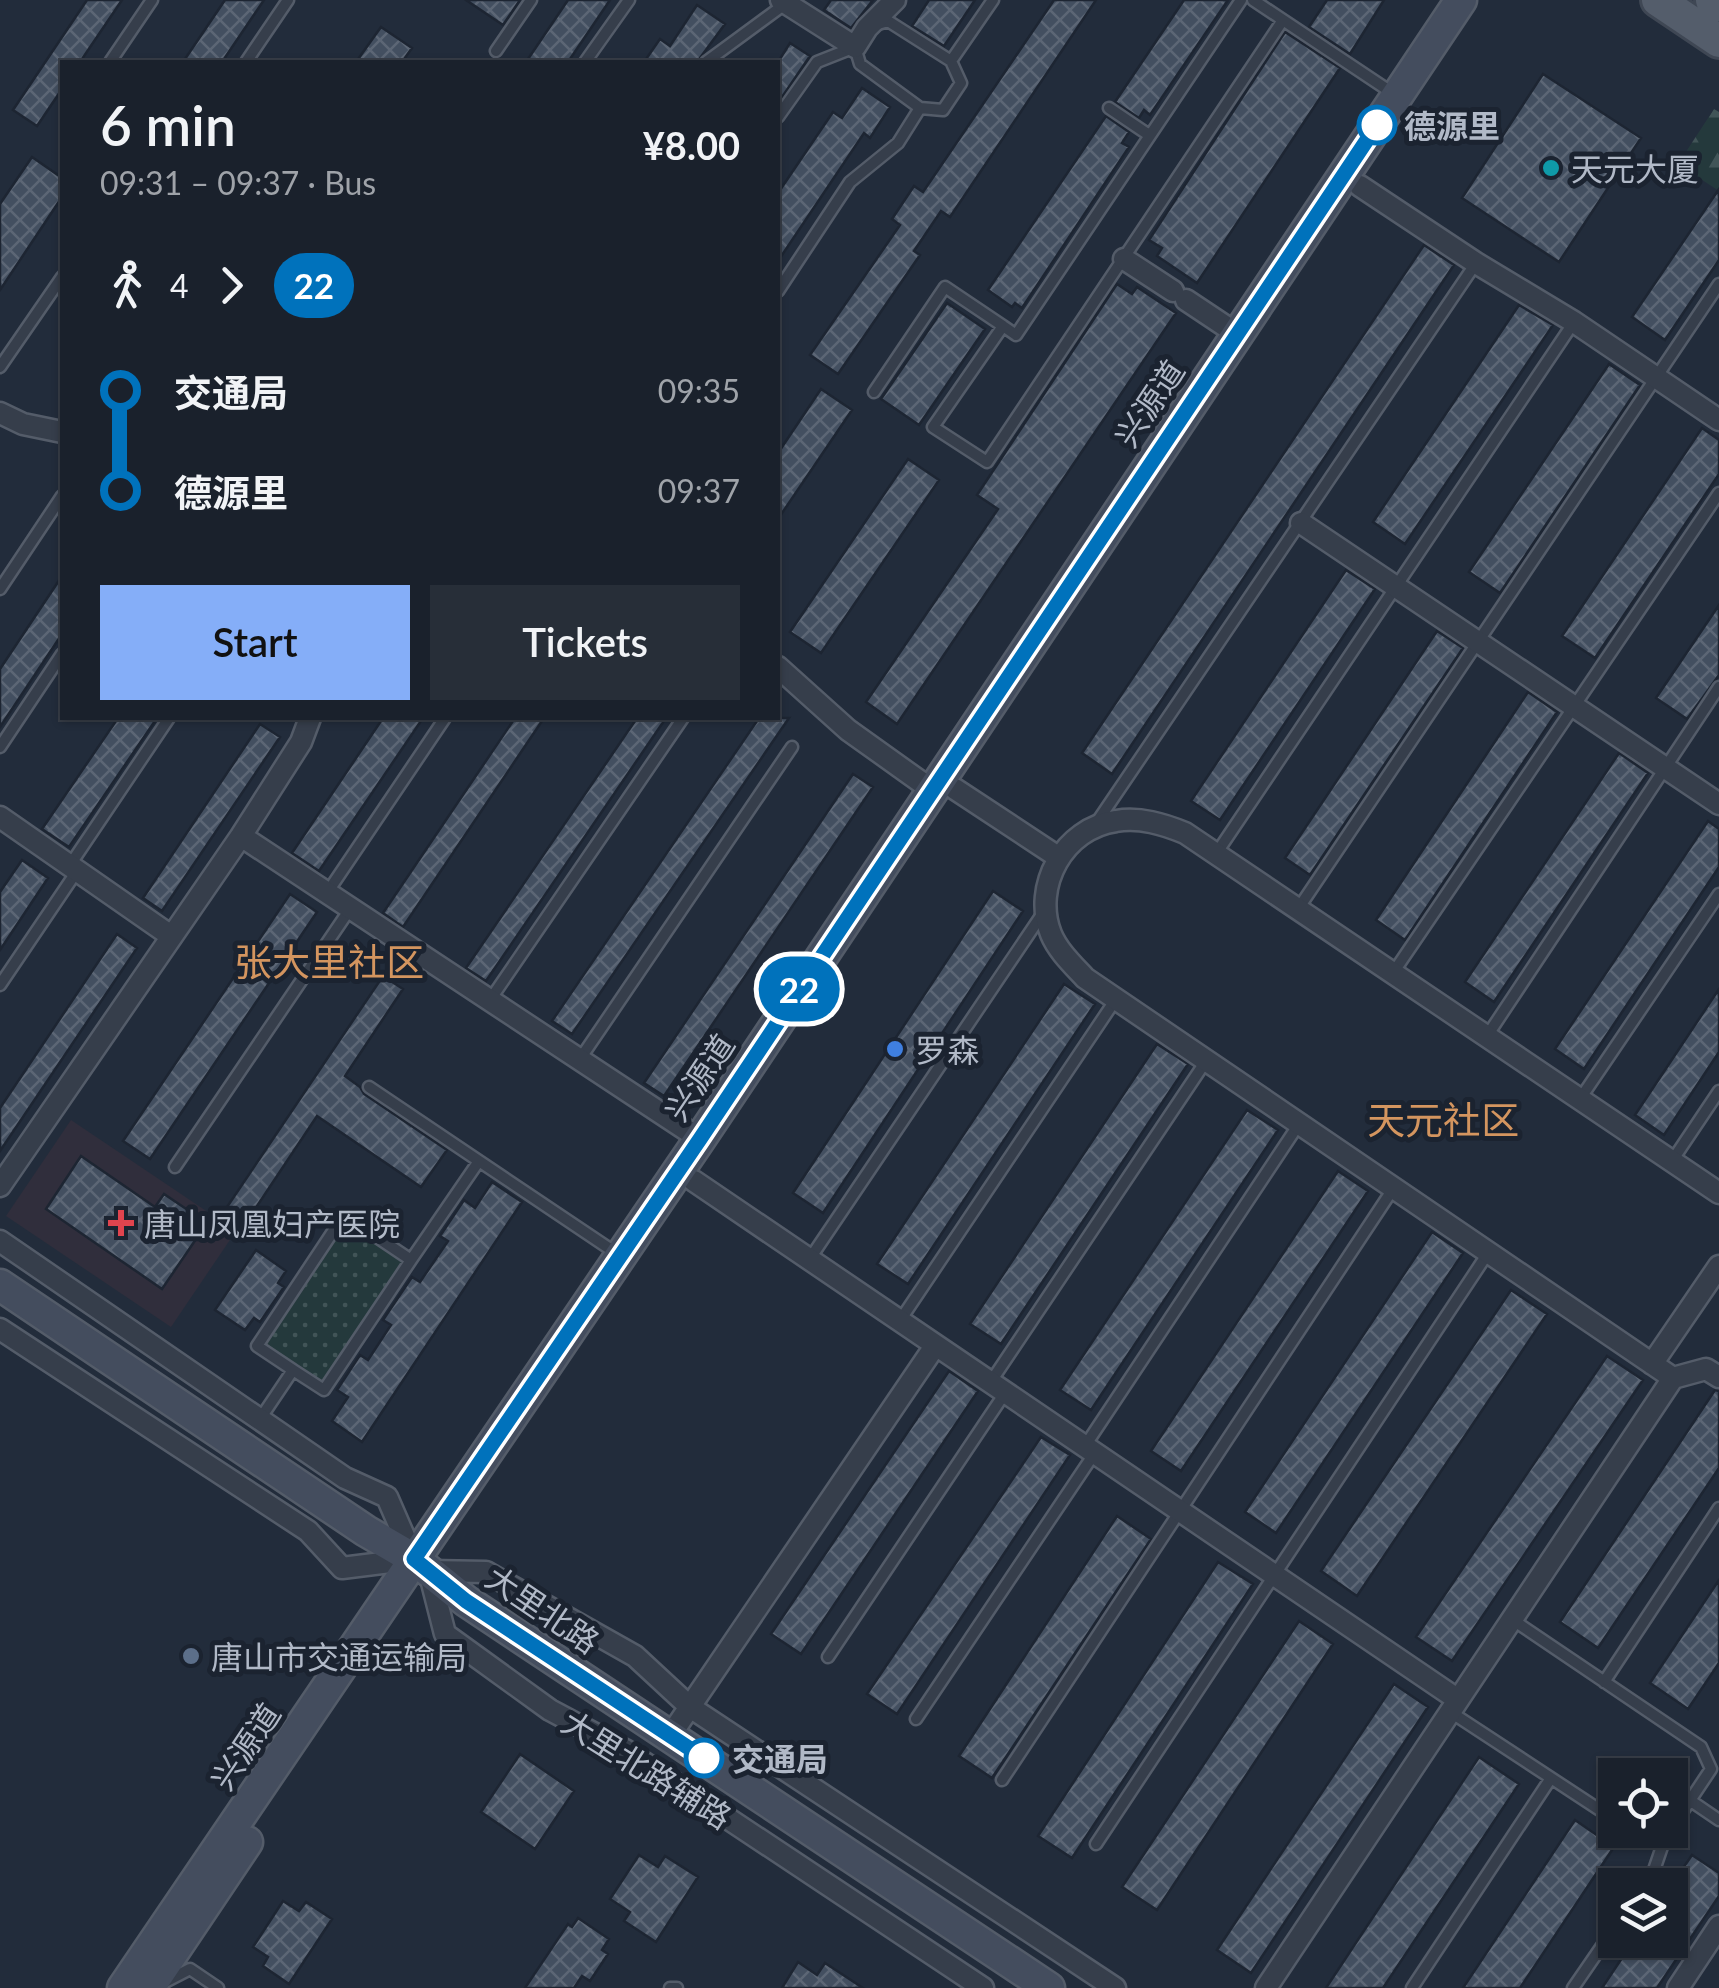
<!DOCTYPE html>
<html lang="en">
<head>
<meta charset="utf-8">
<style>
  :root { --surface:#1a212c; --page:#272e38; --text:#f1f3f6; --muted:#9fa3a9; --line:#383e48; --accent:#85aef8 }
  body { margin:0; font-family:Lato,"Noto Sans SC",sans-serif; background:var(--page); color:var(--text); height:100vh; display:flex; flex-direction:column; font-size:38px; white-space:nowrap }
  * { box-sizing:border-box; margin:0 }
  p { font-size:32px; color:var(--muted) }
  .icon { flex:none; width:55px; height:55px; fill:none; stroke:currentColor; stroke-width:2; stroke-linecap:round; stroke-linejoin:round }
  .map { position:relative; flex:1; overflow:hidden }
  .sheet { position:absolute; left:60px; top:60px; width:720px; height:660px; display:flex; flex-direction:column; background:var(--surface); border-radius:0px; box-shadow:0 2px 8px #0004,0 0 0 2px var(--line) }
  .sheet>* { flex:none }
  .badge { padding:0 20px; border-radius:32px; font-size:35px; line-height:65px }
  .buttons { position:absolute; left:1598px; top:1758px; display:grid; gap:20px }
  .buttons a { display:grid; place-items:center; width:90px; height:90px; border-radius:0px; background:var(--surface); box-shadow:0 2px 8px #0004,0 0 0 2px var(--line); font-size:50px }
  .map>.badge { position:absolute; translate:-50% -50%; box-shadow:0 0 0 5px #fff }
  .legs { display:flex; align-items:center; gap:15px; height:110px; padding:0 40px; font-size:32px }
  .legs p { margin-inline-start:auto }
  .headline { display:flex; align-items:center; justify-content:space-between; height:170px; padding:0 40px }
  h1 { font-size:55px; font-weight:600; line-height:75px }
  .primary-button { display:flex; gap:20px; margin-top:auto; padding:20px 40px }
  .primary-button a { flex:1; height:115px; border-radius:0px; background:var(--accent); color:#111; font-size:40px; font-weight:600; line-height:115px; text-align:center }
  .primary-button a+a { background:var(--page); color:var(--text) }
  ul { padding:0 40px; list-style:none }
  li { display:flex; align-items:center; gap:35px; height:100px; font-size:38px }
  li i { display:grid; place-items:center; width:15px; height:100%; margin:0 12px; background:currentColor }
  li i::after { content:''; width:25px; height:25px; margin:-12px; border:8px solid; border-radius:50%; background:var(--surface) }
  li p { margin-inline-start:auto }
  li:first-child i { background:linear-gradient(#0000 50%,currentColor 0) }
  li:last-child i { background:linear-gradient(currentColor 50%,#0000 0) }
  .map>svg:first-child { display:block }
  .medical { fill:#302e3c }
  .forest { fill:url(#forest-firs) }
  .garden { fill:url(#garden-dots) }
  .building { fill:url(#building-cross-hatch); stroke:#1d2532; stroke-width:2.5 }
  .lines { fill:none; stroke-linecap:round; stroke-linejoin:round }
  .service-casing { stroke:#545c69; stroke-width:15 }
  .minor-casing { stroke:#545c69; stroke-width:25 }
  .secondary-casing { stroke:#545c69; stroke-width:35 }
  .primary-casing { stroke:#3f4754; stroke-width:38 }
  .service { stroke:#363e4b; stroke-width:10 }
  .minor { stroke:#363e4b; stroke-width:20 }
  .secondary { stroke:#444d5e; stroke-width:30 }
  .primary { stroke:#545d6b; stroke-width:32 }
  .line-1-casing { stroke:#fff; stroke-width:22 }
  .line-1 { stroke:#0072bc; stroke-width:15 }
  .stop-1-dot { fill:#fff; stroke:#0072bc; stroke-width:5 }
  .culture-dot { fill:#0f9aa8; stroke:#1b2330; stroke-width:4 }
  .shop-dot { fill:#3f7fe0; stroke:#1b2330; stroke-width:4 }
  .health-dot { fill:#e0444e; stroke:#1b2330; stroke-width:4 }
  .service-dot { fill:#5c6f8a; stroke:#1b2330; stroke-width:4 }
  .labels { text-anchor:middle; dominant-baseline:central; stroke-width:10; stroke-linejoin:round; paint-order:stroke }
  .stop-label { font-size:32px; font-weight:bold; fill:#b1b9c7; stroke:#1b2330; text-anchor:start }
  .poi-label { font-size:32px; fill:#b1b9c7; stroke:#1b2330; text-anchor:start }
  .street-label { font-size:32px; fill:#b1b9c7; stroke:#1b2330 }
  .quarter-label { font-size:38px; fill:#d4955f; stroke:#1b2330 }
</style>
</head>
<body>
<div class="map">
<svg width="1719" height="1988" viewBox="0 0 1719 1988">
  <defs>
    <pattern id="forest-firs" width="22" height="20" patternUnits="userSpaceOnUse" patternTransform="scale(2.5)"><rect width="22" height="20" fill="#24393c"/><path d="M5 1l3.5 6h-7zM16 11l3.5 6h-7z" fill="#415457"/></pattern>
    <pattern id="garden-dots" width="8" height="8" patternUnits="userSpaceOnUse" patternTransform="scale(2.5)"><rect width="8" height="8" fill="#24393c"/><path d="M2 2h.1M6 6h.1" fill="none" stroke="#415457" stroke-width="1.8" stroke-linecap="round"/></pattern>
    <pattern id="building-cross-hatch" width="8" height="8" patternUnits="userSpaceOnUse" patternTransform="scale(2.5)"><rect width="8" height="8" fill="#434f60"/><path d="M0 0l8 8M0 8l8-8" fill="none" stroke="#5c6675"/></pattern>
  </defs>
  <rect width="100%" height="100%" fill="#222c3b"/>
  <path class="medical" d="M 71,1120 L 236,1231 L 171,1327 L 6,1216 Z"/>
  <path class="forest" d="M 1714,109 L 1719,112 L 1719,191 L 1678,164 Z"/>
  <path class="garden" d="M 345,1221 L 405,1261 L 323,1385 L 263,1344 Z"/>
  <path class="building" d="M 87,0 L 122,0 L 80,62 L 62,62 L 62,89 L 37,126 L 13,110 Z
    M 225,0 L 264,0 L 222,62 L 183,62 Z
    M 466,0 L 520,0 L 503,25 Z
    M 568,0 L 610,0 L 568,62 L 526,62 Z
    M 831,0 L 873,0 L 851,28 L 824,10 Z
    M 929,0 L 975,0 L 944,46 L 912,26 Z
    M 1054,0 L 1096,0 L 950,217 L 941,211 L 914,251 L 920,255 L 838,374 L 810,355 L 900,225 L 892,219 L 914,186 L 923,192 Z
    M 1184,0 L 1228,0 L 1150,115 L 1144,110 L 1139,118 L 1115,102 Z
    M 1327,0 L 1384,0 L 1350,54 L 1309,27 Z
    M 697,5 L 725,24 L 697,62 L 644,62 L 660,39 L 670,46 Z
    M 381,27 L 412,48 L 402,62 L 356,62 Z
    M 1285,32 L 1340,68 L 1197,283 L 1157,256 L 1162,248 L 1149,240 Z
    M 790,43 L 810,56 L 778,103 L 778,62 Z
    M 1543,74 L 1641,138 L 1559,262 L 1462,198 Z
    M 862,88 L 890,107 L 870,138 L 864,133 L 778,261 L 778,193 L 833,112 L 842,118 Z
    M 1106,116 L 1129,132 L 1122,143 L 1129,147 L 1022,308 L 1015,303 L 1012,307 L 988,290 Z
    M 32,157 L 62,178 L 62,197 L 0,290 L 0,204 Z
    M 1719,189 L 1719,260 L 1665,340 L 1632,317 Z
    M 1424,245 L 1454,265 L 1112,774 L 1082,753 Z
    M 1117,284 L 1132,294 L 1137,287 L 1176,313 L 897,724 L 866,702 L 998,509 L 977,495 Z
    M 947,303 L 985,329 L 919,425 L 881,399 Z
    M 1519,305 L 1553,325 L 1405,544 L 1373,522 Z
    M 1609,364 L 1640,385 L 1500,593 L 1469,572 Z
    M 821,389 L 852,410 L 778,519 L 778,453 Z
    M 1702,428 L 1719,440 L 1719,474 L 1595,658 L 1562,636 Z
    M 908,459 L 939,480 L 821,653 L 790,632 Z
    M 1346,570 L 1375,589 L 1220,820 L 1191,801 Z
    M 62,576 L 62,634 L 0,727 L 0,669 Z
    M 1719,605 L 1719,675 L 1687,719 L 1656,698 Z
    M 1437,631 L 1463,648 L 1310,875 L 1285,858 Z
    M 1528,692 L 1557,712 L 1405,940 L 1376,920 Z
    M 118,718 L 157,718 L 69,847 L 42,829 Z
    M 383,718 L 423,718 L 319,871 L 292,853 Z
    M 515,718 L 544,718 L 403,927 L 383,913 Z
    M 637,718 L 666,718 L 486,981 L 466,968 Z
    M 759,718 L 789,718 L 572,1034 L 552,1021 Z
    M 260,724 L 280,737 L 162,911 L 143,898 Z
    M 1619,753 L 1648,773 L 1494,1002 L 1465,982 Z
    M 853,774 L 873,787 L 664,1096 L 644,1083 Z
    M 1708,821 L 1719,829 L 1719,867 L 1584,1069 L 1555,1049 Z
    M 22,860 L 48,878 L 0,950 L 0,892 Z
    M 993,891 L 1023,911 L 823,1213 L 793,1193 Z
    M 290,894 L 317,912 L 150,1159 L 123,1141 Z
    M 117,934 L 137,948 L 0,1151 L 0,1108 Z
    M 383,976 L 403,989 L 345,1076 L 360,1087 L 364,1094 L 447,1150 L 421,1187 L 317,1116 L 243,1227 L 223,1213 Z
    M 1064,984 L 1095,1004 L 908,1284 L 877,1264 Z
    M 1719,989 L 1719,1052 L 1664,1135 L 1635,1115 Z
    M 1157,1044 L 1188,1064 L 1001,1344 L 970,1324 Z
    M 1247,1110 L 1278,1130 L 1091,1410 L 1060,1390 Z
    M 81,1156 L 155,1207 L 164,1194 L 207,1223 L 162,1289 L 46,1209 Z
    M 1338,1171 L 1368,1191 L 1181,1471 L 1151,1451 Z
    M 492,1182 L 522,1202 L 362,1442 L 332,1421 L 348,1397 L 337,1390 L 360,1355 L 368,1360 L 391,1325 L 383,1320 L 412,1277 L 420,1282 L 448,1241 L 440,1236 L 464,1200 L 475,1208 Z
    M 1432,1232 L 1463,1253 L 1276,1533 L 1245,1512 Z
    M 256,1250 L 286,1271 L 278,1283 L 284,1287 L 260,1322 L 254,1318 L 245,1330 L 215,1310 Z
    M 1511,1290 L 1547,1314 L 1357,1596 L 1321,1571 Z
    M 1607,1356 L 1643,1380 L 1452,1661 L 1416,1637 Z
    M 949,1371 L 978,1391 L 801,1654 L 771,1634 Z
    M 1715,1390 L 1719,1391 L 1719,1468 L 1598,1648 L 1560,1622 Z
    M 1041,1437 L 1070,1455 L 897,1714 L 867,1694 Z
    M 1117,1516 L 1151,1539 L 992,1778 L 959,1756 Z
    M 1218,1562 L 1253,1584 L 1072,1858 L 1038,1836 Z
    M 1719,1580 L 1719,1663 L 1688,1709 L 1650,1683 Z
    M 1299,1621 L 1333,1644 L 1157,1910 L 1122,1887 Z
    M 1394,1684 L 1428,1707 L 1251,1973 L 1217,1950 Z
    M 520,1754 L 574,1791 L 535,1849 L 481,1812 Z
    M 1479,1757 L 1519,1784 L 1383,1988 L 1326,1988 Z
    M 1575,1820 L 1614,1847 L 1520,1988 L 1463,1988 Z
    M 639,1855 L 658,1867 L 665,1856 L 698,1877 L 656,1942 L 624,1921 L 630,1912 L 610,1899 Z
    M 1692,1855 L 1719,1873 L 1719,1896 L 1657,1988 L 1602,1988 L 1634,1940 L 1670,1940 L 1670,1887 Z
    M 283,1901 L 299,1911 L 306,1902 L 332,1919 L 289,1984 L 263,1966 L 268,1957 L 253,1947 Z
    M 578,1918 L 609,1939 L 602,1950 L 608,1954 L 590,1981 L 582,1976 L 574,1988 L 525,1988 L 568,1924 L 572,1927 Z
    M 798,1962 L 817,1975 L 825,1963 L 863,1988 L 782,1988 Z"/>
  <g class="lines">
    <g class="service-casing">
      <path id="service" d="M 1241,0 L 1016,335 L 1003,326 L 933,427 L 987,462 L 1283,20 L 1253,0
        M 1283,20 L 1394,94
        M 878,24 L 888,21 L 951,61 L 993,0
        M 496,51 L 531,0
        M 110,62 L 152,0
        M 246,62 L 288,0
        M 585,62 L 629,0
        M 706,62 L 785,4
        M 920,108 L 943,110 L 961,83 L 951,61
        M 1109,108 L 1149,135
        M 778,117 L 817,62 L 855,47 L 860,64 L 920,108 L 898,143 L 850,182 L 778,291
        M 0,367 L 62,277
        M 874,392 L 945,287 L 1003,326
        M 0,589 L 62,496
        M 0,747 L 62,654
        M 1095,825 L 1476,263
        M 1216,854 L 1574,322
        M 70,865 L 169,718
        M 327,893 L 445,718
        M 1298,909 L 1719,284
        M 1393,973 L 1719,493
        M 0,985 L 77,871
        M 490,1000 L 683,718
        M 1487,1036 L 1719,687
        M 580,1059 L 792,747
        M 369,1087 L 479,1161
        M 1580,1099 L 1719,894
        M 1672,1161 L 1719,1091
        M 175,1167 L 350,909
        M 411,1260 L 479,1161 L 616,1253
        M 809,1260 L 1045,910
        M 899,1322 L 1116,999
        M 990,1383 L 1206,1061
        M 260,1419 L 293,1370 L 324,1390 L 411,1260 L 344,1215 L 257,1346 L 293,1370
        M 1085,1446 L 1299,1124
        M 1513,1620 L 1701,1747 L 1711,1769 L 1665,1838 L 1640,1836 L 1631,1830
        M 828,1657 L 1005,1393
        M 1604,1682 L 1719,1508
        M 1449,1711 L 1615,1820
        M 916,1719 L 1094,1454
        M 1002,1780 L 1393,1189
        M 1691,1801 L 1719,1820
        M 1096,1844 L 1488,1253
        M 1644,1885 L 1654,1870 L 1665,1838
        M 163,1983 L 190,1969 L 218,1988
        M 670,1988 L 677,1988
        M 1412,1988 L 1551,1778
        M 1573,1988 L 1615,1927"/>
    </g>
    <g class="minor-casing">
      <path id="minor" d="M 781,0 L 855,47 L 867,28 L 895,0
        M 1360,186 L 1476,263 L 1574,322 L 1719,420
        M 1124,259 L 1173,291
        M 1186,300 L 1237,334
        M 0,413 L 23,424 L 62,432
        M 1301,523 L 1719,804
        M 778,667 L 848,730 L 932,790
        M 955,789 L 1058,857
        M 0,817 L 171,936
        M 241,836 L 700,1139
        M 694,1181 L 1457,1699
        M 0,1186 L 241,836 L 301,742 L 310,718
        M 0,1241 L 345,1478 L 387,1497 L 414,1559 L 342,1568 L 308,1531 L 0,1329
        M 1652,1364 L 1719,1266
        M 1673,1378 L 1706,1369 L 1719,1377
        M 670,1736 L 935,1346
        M 983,1988 L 625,1750 L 550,1710 L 445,1634 L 429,1571 L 486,1572 L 635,1656 L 690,1707 L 1115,1988
        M 1266,1988 L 1673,1378 L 1085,978 C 1073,965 1058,951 1051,934 C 1032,886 1064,828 1116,821 C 1140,817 1163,824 1185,833 L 1719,1193
        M 1678,1988 L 1719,1926"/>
    </g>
    <g class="secondary-casing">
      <path id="secondary" d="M 0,1285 L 366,1531 L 414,1559 L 466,1601 L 1049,1988
        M 123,1988 L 700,1139 L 1461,0
        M 149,1988 L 247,1842"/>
    </g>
    <g class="primary-casing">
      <path id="primary" d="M 1658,0 L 1719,41
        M 1712,0 L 1719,5"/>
    </g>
    <use href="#service" class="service"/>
    <use href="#minor" class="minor"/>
    <use href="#secondary" class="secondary"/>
    <use href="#primary" class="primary"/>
  </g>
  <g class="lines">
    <g class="line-1-casing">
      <path id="line-1" d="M 704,1758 L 466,1601 L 414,1559 L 700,1139 L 1377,125"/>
    </g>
    <use href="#line-1" class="line-1"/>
  </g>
  <g class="stop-1-dot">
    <circle cx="1377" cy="125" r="18"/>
    <circle cx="704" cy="1758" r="18"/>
  </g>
  <circle class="culture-dot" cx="1551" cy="168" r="10"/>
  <circle class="shop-dot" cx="895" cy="1049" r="10"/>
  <path class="health-dot" d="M116 1208h10v10h10v10h-10v10h-10v-10h-10v-10h10z"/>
  <circle class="service-dot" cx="191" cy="1656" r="10"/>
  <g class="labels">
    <g class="stop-label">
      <text x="1404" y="125">德源里</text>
      <text x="732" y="1758">交通局</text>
    </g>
    <g class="poi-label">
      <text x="1571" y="168">天元大厦</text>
      <text x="915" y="1049">罗森</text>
      <text x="144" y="1223">唐山凤凰妇产医院</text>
      <text x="211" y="1656">唐山市交通运输局</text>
    </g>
    <g class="street-label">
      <text transform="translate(1149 403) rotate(-56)">兴源道</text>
      <text transform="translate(699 1077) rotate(-56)">兴源道</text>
      <text transform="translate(543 1609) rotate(34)">大里北路</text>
      <text transform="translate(245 1746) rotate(-56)">兴源道</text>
      <text transform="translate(647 1769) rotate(32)">大里北路辅路</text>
    </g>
    <g class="quarter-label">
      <text x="329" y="961">张大里社区</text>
      <text x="1443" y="1119">天元社区</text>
    </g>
  </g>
</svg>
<div class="buttons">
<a><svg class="icon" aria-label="locate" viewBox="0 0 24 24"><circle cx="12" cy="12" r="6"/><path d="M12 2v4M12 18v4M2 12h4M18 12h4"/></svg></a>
<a><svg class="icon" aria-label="layers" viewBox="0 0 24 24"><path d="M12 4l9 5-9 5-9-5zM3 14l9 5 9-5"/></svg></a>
</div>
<b class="badge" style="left:799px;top:989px;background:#0072bc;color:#fff">22</b>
<section class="sheet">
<div class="headline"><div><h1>6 min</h1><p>09:31 – 09:37 · Bus</p></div><b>¥8.00</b></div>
<div class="legs"><svg class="icon" aria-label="walk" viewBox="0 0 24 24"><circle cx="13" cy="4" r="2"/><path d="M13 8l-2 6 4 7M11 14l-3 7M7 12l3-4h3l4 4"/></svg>4<svg class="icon" aria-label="forward" viewBox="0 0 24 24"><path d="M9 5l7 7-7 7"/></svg><b class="badge" style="background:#0072bc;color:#fff">22</b></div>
<ul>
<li><i style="color:#0072bc"></i><b>交通局</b><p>09:35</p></li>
<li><i style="color:#0072bc"></i><b>德源里</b><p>09:37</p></li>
</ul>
<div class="primary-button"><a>Start</a><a>Tickets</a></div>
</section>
</div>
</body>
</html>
